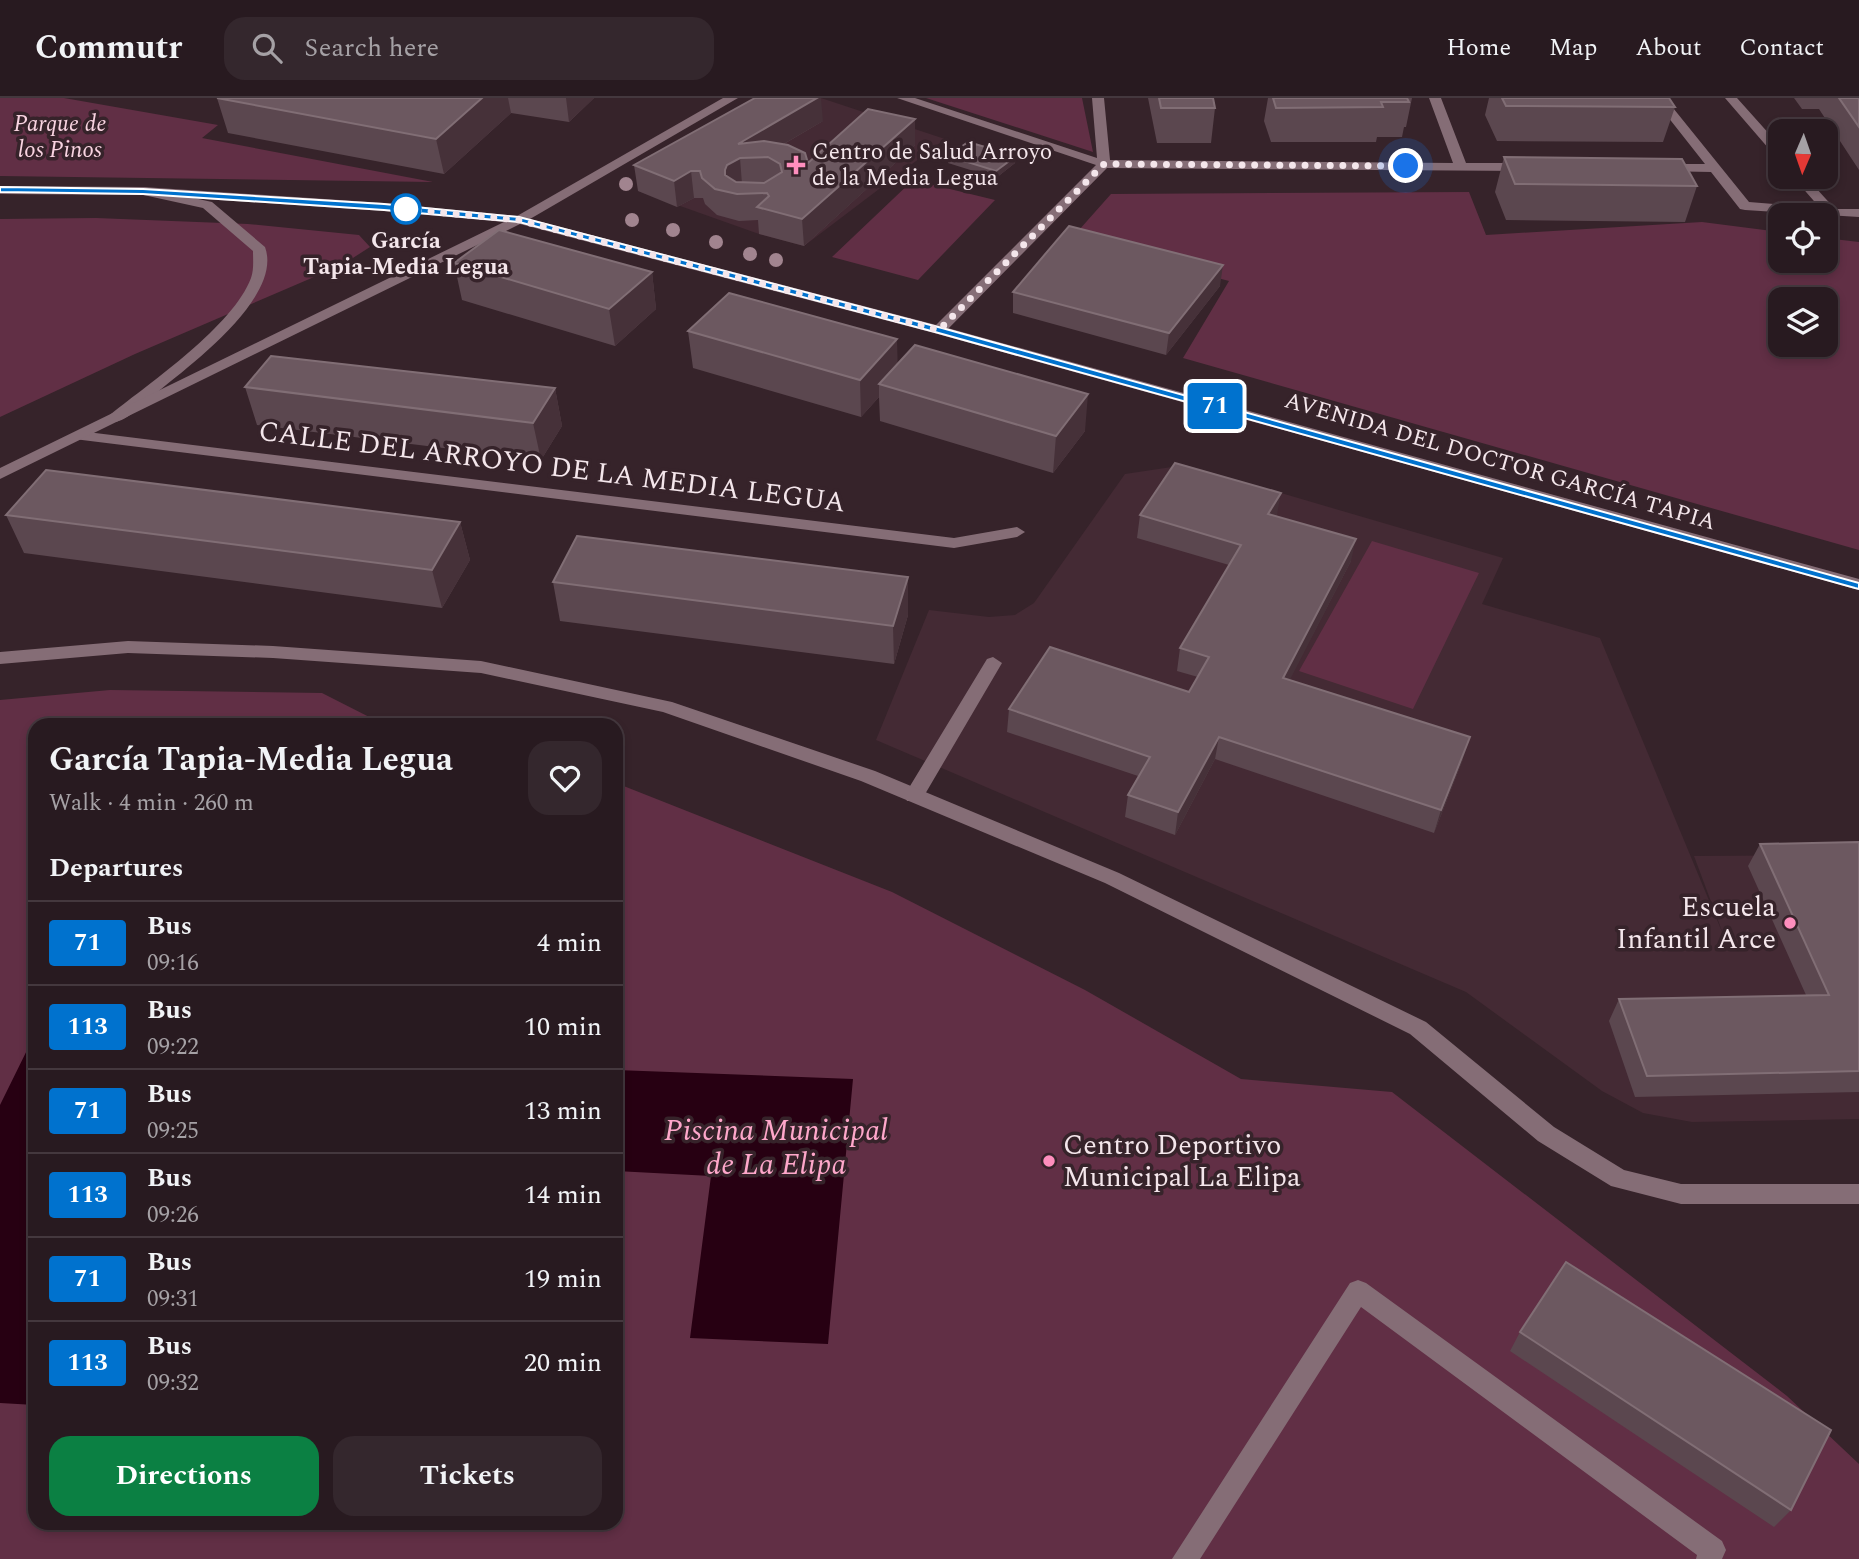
<!DOCTYPE html>
<html lang="en">
<head>
<meta charset="utf-8">
<style>
  :root { --surface:#281a20; --page:#34272d; --text:#f1f3f6; --muted:#a5a1a5; --line:#44383e; --accent:#0b8043 }
  body { margin:0; font-family:Spectral,serif; background:var(--page); color:var(--text); height:100vh; display:flex; flex-direction:column; font-size:26px; white-space:nowrap }
  * { box-sizing:border-box; margin:0 }
  p { font-size:23px; color:var(--muted) }
  .icon { flex:none; width:38px; height:38px; fill:none; stroke:currentColor; stroke-width:2; stroke-linecap:round; stroke-linejoin:round }
  .map { position:relative; flex:1; overflow:hidden }
  .sheet { position:absolute; left:28px; top:620px; width:595px; height:812px; display:flex; flex-direction:column; background:var(--surface); border-radius:21px; box-shadow:0 4px 10px #0003,0 0 0 2px var(--line) }
  .sheet>* { flex:none }
  .badge { padding:0 14px; border-radius:5px; font-size:24px; line-height:46px }
  .needle { width:46px; rotate:182deg }
  .tools { position:absolute; left:1768px; top:21px; display:grid; gap:14px }
  .tools a { display:grid; place-items:center; width:70px; height:70px; border-radius:14px; background:var(--surface); box-shadow:0 4px 10px #0003,0 0 0 2px var(--line); font-size:35px }
  .you { position:absolute; width:35px; height:35px; margin:-18px; border:5px solid #fff; border-radius:50%; background:#1a73e8; box-shadow:0 0 0 10px #1a73e833 }
  .map>.badge { position:absolute; translate:-50% -50%; box-shadow:0 0 0 4px #fff }
  h2 { padding:0 21px; font-size:26px; line-height:63px }
  .round { display:grid; place-items:center; flex:none; width:74px; height:74px; border-radius:21px; background:var(--page) }
  .headline { display:flex; align-items:center; justify-content:space-between; height:119px; padding:0 21px }
  h1 { font-size:33px; font-weight:700; line-height:52px }
  .primary-button { display:flex; gap:14px; margin-top:auto; padding:14px 21px }
  .primary-button a { flex:1; height:80px; border-radius:21px; background:var(--accent); color:#fff; font-size:28px; font-weight:700; line-height:80px; text-align:center }
  .primary-button a+a { background:var(--page); color:var(--text) }
  ul { padding:0; list-style:none }
  li { display:flex; align-items:center; gap:21px; height:84px; padding:0 21px; border-top:2px solid var(--line) }
  li div { flex:1 }
  li b { display:block; font-size:26px }
  li em { font-style:normal }
  li .badge { min-width:77px; font-weight:700; text-align:center }
  header { display:flex; align-items:center; gap:42px; box-sizing:border-box; height:98px; padding:0 35px; background:var(--surface); border-bottom:2px solid var(--line) }
  header strong { font-size:33px }
  nav { display:flex; gap:38px; margin-inline-start:auto; font-size:24px }
  .search { width:490px; height:63px; background:var(--page); display:flex; align-items:center; gap:18px; box-sizing:border-box; padding:0 24px; border-radius:21px; color:var(--muted); font-size:26px }
  .map>svg:first-child { display:block }
  .built { fill:#442a34 }
  .green { fill:#612f45; fill-rule:evenodd }
  .water { fill:#270012 }
  .lines { fill:none; stroke-linecap:round; stroke-linejoin:round }
  .service { fill:#856d76; fill-rule:evenodd }
  .minor { fill:#856d76; fill-rule:evenodd }
  .tertiary { fill:#856d76; fill-rule:evenodd }
  .tree { fill:#a1848f }
  .wall { fill:#5b474f }
  .shaded-wall { fill:#463139 }
  .building { fill:#6c5860; stroke:#816e75; stroke-width:2; fill-rule:evenodd }
  .line { fill:#0072ce; stroke:#fff; stroke-width:2 }
  .walk { stroke:#f4e6eb; stroke-width:7; stroke-dasharray:0 12.6 }
  .poi-dot { fill:#fe8ebd; stroke:#36232a; stroke-width:2.5 }
  .stop-dot { fill:#fff; stroke:#0072ce; stroke-width:3.5 }
  .labels { text-anchor:middle; dominant-baseline:central; stroke-width:7; stroke-linejoin:round; paint-order:stroke }
  .far-park-label { font-size:23px; font-style:italic; fill:#f9d4e1; stroke:#36232a }
  .far-poi-label { font-size:23px; fill:#f4e6eb; stroke:#36232a; text-anchor:start }
  .far-stop-label { font-size:23px; font-weight:bold; fill:#f4e6eb; stroke:#36232a }
  .far-street-label { font-size:23px; fill:#f4e6eb; stroke:#36232a }
  .street-label { font-size:28px; fill:#f4e6eb; stroke:#36232a }
  .poi-label { font-size:28px; fill:#f4e6eb; stroke:#36232a; text-anchor:end }
  .water-label { font-size:30px; font-style:italic; fill:#fea7ca; stroke:#36232a }
</style>
</head>
<body>
<header>
<strong>Commutr</strong>
<div class="search"><svg class="icon" aria-label="search" viewBox="0 0 24 24"><circle cx="10" cy="10" r="6"/><path d="M15 15l6 6"/></svg>Search here</div>
<nav><a>Home</a><a>Map</a><a>About</a><a>Contact</a></nav>
</header>
<div class="map">
<svg width="1859" height="1461" viewBox="0 0 1859 1461">
  <rect width="100%" height="100%" fill="#36232a"/>
  <path class="built" d="M 798,0 L 821,0 L 945,41 L 804,148 L 759,136 L 638,93 Z
    M 1185,367 L 1503,460 L 1482,506 L 1600,540 L 1725,841 L 1694,758 L 1859,757 L 1859,1021 L 1692,1024 L 1643,1015 L 1602,993 L 1466,894 L 876,642 L 929,512 L 989,519 L 1015,517 L 1034,505 L 1125,376 Z"/>
  <path class="green" d="M 0,0 L 64,0 L 218,27 L 202,40 L 433,84 L 0,78 Z
    M 926,0 L 1082,0 L 1093,54 Z
    M 913,82 L 995,102 L 918,182 L 832,159 Z
    M 1469,94 L 1486,137 L 1702,124 L 1780,134 L 1780,163 L 1825,163 L 1825,140 L 1859,144 L 1859,452 L 1183,260 L 1229,183 L 1071,141 L 1111,96 ZM 1780,201 L 1825,201 L 1825,247 L 1780,247 Z
    M 96,120 L 248,126 L 359,137 L 370,149 L 342,167 L 135,256 L 0,319 L 0,121 Z
    M 1372,443 L 1479,475 L 1413,611 L 1299,573 Z
    M 110,592 L 322,595 L 383,626 L 35,626 L 35,1424 L 616,1424 L 616,685 L 892,794 L 1085,892 L 1241,981 L 1392,994 L 1787,1298 L 1859,1366 L 1859,1461 L 0,1461 L 0,602 Z"/>
  <path class="water" d="M 35,936 L 35,1307 L 0,1305 L 0,1007 Z
    M 616,972 L 853,981 L 828,1246 L 690,1240 L 711,1078 L 616,1073 Z"/>
  <g class="lines">
    <path class="service" d="M 79,333 L 954,440 L 1017,429 L 1025,434 L 1017,439 L 954,450 L 74,341 L 71,338 L 74,335 Z
      M 993,559 L 1002,565 L 921,703 L 907,703 L 905,698 L 907,693 L 987,561 Z
      M 1358,1182 L 1366,1185 L 1722,1443 L 1726,1452 L 1722,1461 L 1696,1461 L 1697,1457 L 1361,1209 L 1200,1461 L 1172,1461 L 1350,1185 Z"/>
    <path class="minor" d="M 897,0 L 915,0 L 1097,60 L 1092,0 L 1104,0 L 1110,62 L 1453,65 L 1429,0 L 1441,0 L 1466,65 L 1525,65 L 1531,69 L 1525,73 L 1107,70 L 944,235 L 934,235 L 934,229 L 1096,67 Z
      M 1653,0 L 1665,0 L 1749,104 L 1820,110 L 1793,79 L 1806,79 L 1835,111 L 1859,111 L 1859,119 L 1745,112 L 1740,111 L 1711,74 L 1659,73 L 1659,67 L 1663,66 L 1705,66 Z
      M 1725,0 L 1737,0 L 1780,48 L 1780,60 L 1776,59 Z
      M 144,89 L 212,104 L 265,149 C 283,198 193,265 160,292 C 148,302 131,320 116,324 L 108,319 L 111,316 C 151,284 233,228 251,180 C 254,172 253,162 253,153 L 203,110 L 139,96 L 138,93 Z"/>
    <path class="tertiary" d="M 723,0 L 738,0 L 530,121 L 944,229 L 1859,481 L 1859,492 L 934,235 L 520,126 L 0,381 L 0,370 L 504,124 L 384,113 L 143,97 L 0,96 L 0,88 L 143,89 L 384,105 L 517,118 Z
      M 128,543 L 273,548 L 481,563 L 672,604 L 875,673 L 1119,775 L 1426,924 L 1554,1029 L 1624,1072 L 1681,1086 L 1859,1086 L 1859,1106 L 1681,1106 L 1611,1088 L 1538,1043 L 1410,936 L 1105,785 L 861,683 L 663,614 L 481,575 L 273,560 L 128,555 L 0,566 L 0,554 Z"/>
  </g>
  <g class="tree">
    <circle cx="626" cy="86" r="7"/>
    <circle cx="632" cy="122" r="7"/>
    <circle cx="673" cy="132" r="7"/>
    <circle cx="716" cy="144" r="7"/>
    <circle cx="750" cy="156" r="7"/>
    <circle cx="776" cy="162" r="7"/>
  </g>
  <path class="wall" d="M 217,0 L 594,0 L 569,24 L 511,15 L 444,76 L 228,35 Z
    M 1148,0 L 1213,0 L 1215,10 L 1211,45 L 1157,45 Z
    M 1268,0 L 1412,0 L 1406,29 L 1404,29 L 1402,39 L 1377,39 L 1376,44 L 1271,44 L 1264,23 Z
    M 1489,0 L 1669,0 L 1675,9 L 1663,44 L 1497,43 L 1485,17 Z
    M 1794,0 L 1859,0 L 1859,72 L 1819,11 L 1802,11 Z
    M 915,21 L 915,47 L 804,148 L 759,136 L 758,122 L 739,123 L 717,117 L 705,106 L 703,100 L 694,100 L 677,109 L 638,93 L 634,67 L 823,23 L 784,46 L 808,65 Z
    M 948,58 L 1016,58 L 1015,65 L 996,80 L 948,65 Z
    M 1504,59 L 1697,88 L 1685,124 L 1506,122 L 1495,94 Z
    M 454,165 L 652,174 L 656,211 L 615,248 L 462,202 Z
    M 1220,188 L 1166,257 L 1013,215 L 1013,194 Z
    M 688,233 L 897,241 L 897,266 L 1085,333 L 1053,375 L 880,323 L 879,299 L 861,319 L 693,270 Z
    M 245,289 L 555,290 L 562,328 L 541,362 L 257,327 Z
    M 6,417 L 460,424 L 470,462 L 442,510 L 24,455 Z
    M 1140,417 L 1276,418 L 1351,463 L 1289,582 L 1463,661 L 1434,735 L 1215,661 L 1175,737 L 1125,719 L 1128,697 L 1138,678 L 1007,634 L 1009,611 L 1189,594 L 1198,579 L 1177,573 L 1180,550 L 1229,467 L 1137,440 Z
    M 908,479 L 908,517 L 894,566 L 560,523 L 553,484 Z
    M 1859,744 L 1859,994 L 1635,999 L 1609,923 L 1619,901 L 1806,897 L 1748,768 L 1760,746 Z
    M 1520,1234 L 1791,1412 L 1774,1429 L 1510,1253 Z"/>
  <path class="shaded-wall" d="M 482,0 L 508,0 L 511,15 L 444,76 L 436,41 Z
    M 566,0 L 594,0 L 569,24 Z
    M 817,0 L 821,0 L 823,23 L 761,59 L 740,60 L 742,86 L 730,94 L 725,72 L 738,46 Z
    M 915,21 L 915,47 L 804,148 L 802,121 Z
    M 1016,58 L 1015,65 L 996,80 L 996,73 Z
    M 691,73 L 694,100 L 677,109 L 674,83 Z
    M 1223,167 L 1220,188 L 1166,257 L 1169,235 Z
    M 652,174 L 656,211 L 615,248 L 609,211 Z
    M 897,241 L 898,278 L 879,286 L 879,299 L 861,319 L 860,282 Z
    M 555,290 L 562,328 L 541,362 L 533,325 Z
    M 1088,296 L 1085,333 L 1053,375 L 1056,338 Z
    M 1281,395 L 1277,417 L 1264,438 L 1268,416 Z
    M 460,424 L 470,462 L 442,510 L 432,472 Z
    M 1356,441 L 1351,463 L 1279,603 L 1283,580 Z
    M 908,479 L 908,517 L 894,566 L 893,528 Z
    M 1219,639 L 1215,661 L 1175,737 L 1178,714 Z
    M 1470,639 L 1463,661 L 1434,735 L 1441,712 Z"/>
  <path class="building" d="M 217,0 L 482,0 L 436,41 Z
    M 755,0 L 817,0 L 738,46 L 764,43 L 788,47 L 805,55 L 808,65 L 868,11 L 915,21 L 802,121 L 757,109 L 769,98 L 767,95 L 737,96 L 715,91 L 702,80 L 700,73 L 691,73 L 674,83 L 634,67 ZM 768,59 L 780,66 L 782,74 L 764,85 L 736,84 L 725,77 L 725,72 L 727,67 L 740,60 Z
    M 1159,0 L 1213,0 L 1215,10 L 1161,10 Z
    M 1273,0 L 1407,0 L 1409,4 L 1381,4 L 1383,9 L 1276,10 Z
    M 1502,0 L 1669,0 L 1675,9 L 1506,8 Z
    M 1839,0 L 1859,0 L 1859,29 Z
    M 968,44 L 1016,58 L 996,73 L 948,58 Z
    M 1504,59 L 1682,61 L 1697,88 L 1515,86 Z
    M 1069,128 L 1223,167 L 1169,235 L 1013,194 Z
    M 499,132 L 652,174 L 609,211 L 454,165 Z
    M 729,195 L 897,241 L 860,282 L 688,233 Z
    M 915,247 L 1088,296 L 1056,338 L 879,286 Z
    M 271,258 L 555,290 L 533,325 L 245,289 Z
    M 1175,365 L 1281,395 L 1268,416 L 1356,441 L 1283,580 L 1470,639 L 1441,712 L 1219,639 L 1178,714 L 1128,697 L 1150,659 L 1009,611 L 1050,549 L 1189,594 L 1209,559 L 1180,550 L 1241,447 L 1140,417 Z
    M 46,372 L 460,424 L 432,472 L 6,417 Z
    M 577,438 L 908,479 L 893,528 L 553,484 Z
    M 1859,744 L 1859,973 L 1647,978 L 1619,901 L 1829,897 L 1760,746 Z
    M 1566,1164 L 1831,1332 L 1791,1412 L 1520,1234 Z"/>
  <path class="line" d="M 0,89 L 143,91 L 384,106 L 519,119 L 942,230 L 1859,485 L 1859,491 L 1855,490 L 935,234 L 519,124 L 384,112 L 143,96 L 0,94 Z"/>
  <g class="lines">
    <path class="walk" d="M 406,111 L 519,122 L 939,232 L 1104,66 L 1406,68"/>
  </g>
  <g class="poi-dot">
    <path d="M792.5 56.5h7v7h7v7h-7v7h-7v-7h-7v-7h7z"/>
    <circle cx="1790" cy="825" r="7"/>
    <circle cx="1049" cy="1063" r="7"/>
  </g>
  <circle class="stop-dot" cx="406" cy="111" r="14"/>
  <g class="labels">
    <g class="far-park-label">
      <text x="60" y="26">Parque de<tspan x="60" dy="26">los Pinos</tspan></text>
    </g>
    <g class="far-poi-label">
      <text x="812" y="54">Centro de Salud Arroyo<tspan x="812" dy="26">de la Media Legua</tspan></text>
    </g>
    <g class="far-stop-label">
      <text x="406" y="143">García<tspan x="406" dy="26">Tapia-Media Legua</tspan></text>
    </g>
    <g class="far-street-label">
      <text transform="translate(1500 364) rotate(16)">AVENIDA DEL DOCTOR GARCÍA TAPIA</text>
    </g>
    <g class="street-label">
      <text transform="translate(552 369) rotate(7)">CALLE DEL ARROYO DE LA MEDIA LEGUA</text>
    </g>
    <g class="poi-label">
      <text x="1776" y="809">Escuela<tspan x="1776" dy="32">Infantil Arce</tspan></text>
      <text x="1063" y="1047" text-anchor="start">Centro Deportivo<tspan x="1063" dy="32">Municipal La Elipa</tspan></text>
    </g>
    <g class="water-label">
      <text x="776" y="1033">Piscina Municipal<tspan x="776" dy="34">de La Elipa</tspan></text>
    </g>
  </g>
</svg>
<div class="tools">
<a><svg class="needle" viewBox="-14 -14 28 28"><path d="M0-13l5 13h-10z" fill="#e53935"/><path d="M0 13l5-13h-10z" fill="#a5a1a5"/></svg></a>
<a><svg class="icon" aria-label="locate" viewBox="0 0 24 24"><circle cx="12" cy="12" r="6"/><path d="M12 2v4M12 18v4M2 12h4M18 12h4"/></svg></a>
<a><svg class="icon" aria-label="layers" viewBox="0 0 24 24"><path d="M12 4l9 5-9 5-9-5zM3 14l9 5 9-5"/></svg></a>
</div>
<div class="you" style="left:1406px;top:68px"></div>
<b class="badge" style="left:1215px;top:308px;background:#0072ce;color:#fff">71</b>
<section class="sheet">
<div class="headline"><div><h1>García Tapia-Media Legua</h1><p>Walk · 4 min · 260 m</p></div><a class="round"><svg class="icon" aria-label="heart" viewBox="0 0 24 24"><path d="M12 20l-8-8c-3-5 5-10 8-4 3-6 11-1 8 4z"/></svg></a></div>
<h2>Departures</h2>
<ul>
<li><span class="badge" style="background:#0072ce;color:#fff">71</span><div><b>Bus</b><p>09:16</p></div><em>4 min</em></li>
<li><span class="badge" style="background:#0072ce;color:#fff">113</span><div><b>Bus</b><p>09:22</p></div><em>10 min</em></li>
<li><span class="badge" style="background:#0072ce;color:#fff">71</span><div><b>Bus</b><p>09:25</p></div><em>13 min</em></li>
<li><span class="badge" style="background:#0072ce;color:#fff">113</span><div><b>Bus</b><p>09:26</p></div><em>14 min</em></li>
<li><span class="badge" style="background:#0072ce;color:#fff">71</span><div><b>Bus</b><p>09:31</p></div><em>19 min</em></li>
<li><span class="badge" style="background:#0072ce;color:#fff">113</span><div><b>Bus</b><p>09:32</p></div><em>20 min</em></li>
</ul>
<div class="primary-button"><a>Directions</a><a>Tickets</a></div>
</section>
</div>
</body>
</html>
